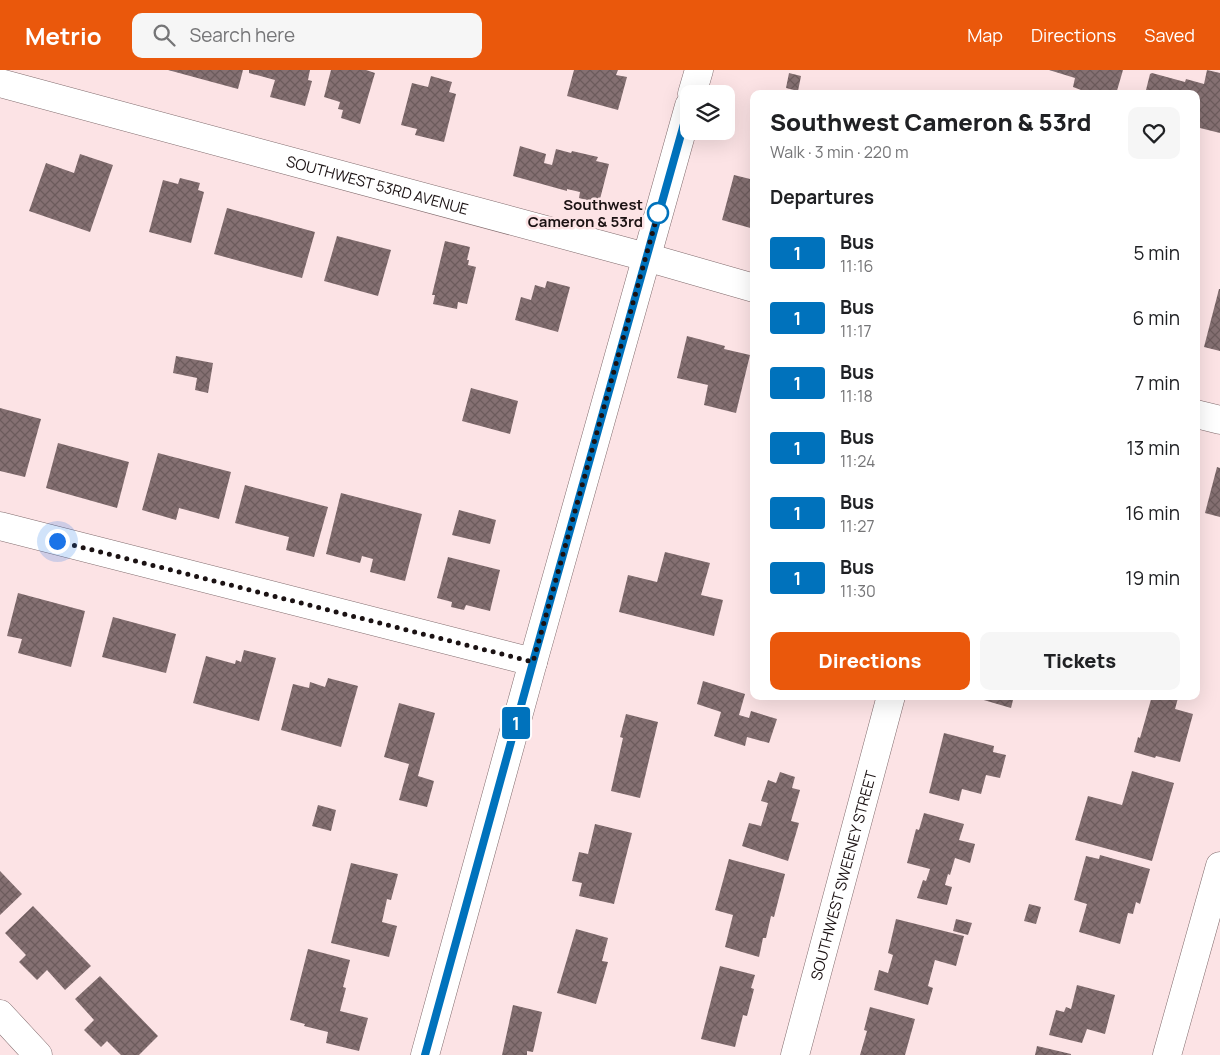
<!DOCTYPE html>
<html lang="en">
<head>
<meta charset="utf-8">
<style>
  :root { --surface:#fff; --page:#f6f6f6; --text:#202124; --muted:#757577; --accent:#ea580c }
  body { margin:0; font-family:Manrope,sans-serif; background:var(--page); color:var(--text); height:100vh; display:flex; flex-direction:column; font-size:19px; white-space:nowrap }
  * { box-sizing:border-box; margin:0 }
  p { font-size:16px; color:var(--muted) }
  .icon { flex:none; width:28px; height:28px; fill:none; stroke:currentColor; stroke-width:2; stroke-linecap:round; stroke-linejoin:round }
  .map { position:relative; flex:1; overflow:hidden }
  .drawer { position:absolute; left:750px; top:20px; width:450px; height:610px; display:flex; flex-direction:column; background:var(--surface); border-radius:10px; box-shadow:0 5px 20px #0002 }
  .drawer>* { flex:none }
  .badge { padding:0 10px; border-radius:4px; font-size:18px; line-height:32px }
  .tools { position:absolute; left:680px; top:15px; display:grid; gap:10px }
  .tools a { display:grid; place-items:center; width:55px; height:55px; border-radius:10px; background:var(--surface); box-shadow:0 5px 20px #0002; font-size:25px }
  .you { position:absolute; width:25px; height:25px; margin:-12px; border:4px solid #fff; border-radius:50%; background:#1a73e8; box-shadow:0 0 0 8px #1a73e833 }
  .map>.badge { position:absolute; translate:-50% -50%; box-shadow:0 0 0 2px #fff }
  h2 { padding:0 20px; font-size:19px; line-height:45px }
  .round { display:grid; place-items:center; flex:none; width:52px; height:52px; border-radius:10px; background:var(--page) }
  .head { display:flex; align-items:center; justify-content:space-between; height:85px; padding:0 20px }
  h1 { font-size:24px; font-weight:800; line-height:38px }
  .cta { display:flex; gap:10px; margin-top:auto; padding:10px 20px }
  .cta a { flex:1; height:58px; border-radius:10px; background:var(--accent); color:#fff; font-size:20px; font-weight:800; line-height:58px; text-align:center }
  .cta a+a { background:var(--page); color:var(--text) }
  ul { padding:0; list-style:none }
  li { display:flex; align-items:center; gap:15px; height:65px; padding:0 20px }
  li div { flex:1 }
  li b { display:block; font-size:19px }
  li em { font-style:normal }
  li .badge { min-width:55px; font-weight:700; text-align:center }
  header { display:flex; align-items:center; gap:30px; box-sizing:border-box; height:70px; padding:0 25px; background:var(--accent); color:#fff }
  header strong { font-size:24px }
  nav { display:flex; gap:28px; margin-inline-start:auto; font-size:18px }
  .search { width:350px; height:45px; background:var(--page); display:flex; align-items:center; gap:12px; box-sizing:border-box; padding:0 18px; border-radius:10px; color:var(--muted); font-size:19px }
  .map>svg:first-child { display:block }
  .building { fill:url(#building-cross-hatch) }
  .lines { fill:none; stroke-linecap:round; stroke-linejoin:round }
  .minor-casing { stroke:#806b6d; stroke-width:29 }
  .minor { stroke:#fff; stroke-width:28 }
  .line-casing { stroke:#fff; stroke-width:11 }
  .line { stroke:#0072bc; stroke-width:8 }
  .walk { stroke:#1b1213; stroke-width:5; stroke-dasharray:0 9 }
  .stop-dot { fill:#fff; stroke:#0072bc; stroke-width:2.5 }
  .labels { text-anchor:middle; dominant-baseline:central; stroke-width:5; stroke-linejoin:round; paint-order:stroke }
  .street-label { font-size:15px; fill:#1b1213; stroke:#fce3e5 }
  .stop-label { font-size:15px; font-weight:bold; fill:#1b1213; stroke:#fce3e5; text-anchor:end }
</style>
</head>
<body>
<header>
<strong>Metrio</strong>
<div class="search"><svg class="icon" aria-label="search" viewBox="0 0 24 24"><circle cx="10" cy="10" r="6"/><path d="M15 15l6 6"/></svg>Search here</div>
<nav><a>Map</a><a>Directions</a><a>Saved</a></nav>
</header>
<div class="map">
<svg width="1220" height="985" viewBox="0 0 1220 985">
  <defs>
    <pattern id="building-cross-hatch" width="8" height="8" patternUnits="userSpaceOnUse" patternTransform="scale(1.25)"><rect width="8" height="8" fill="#857072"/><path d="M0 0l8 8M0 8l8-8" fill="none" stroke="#6c5b5c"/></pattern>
  </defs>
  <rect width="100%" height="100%" fill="#fce3e5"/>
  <path class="building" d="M 168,0 L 243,0 L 238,19 Z
    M 249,0 L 310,0 L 308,10 L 312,11 L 305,36 L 270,27 L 275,10 L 249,3 Z
    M 331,0 L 366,0 L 375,3 L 360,54 L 341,48 L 343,40 L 338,39 L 340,32 L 324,27 Z
    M 574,0 L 618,0 L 616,5 L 627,7 L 618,40 L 567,26 Z
    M 1049,0 L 1123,0 L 1116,24 L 1080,24 L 1081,20 L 1073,17 L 1075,8 Z
    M 1207,0 L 1220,3 L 1220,63 L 1196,57 L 1196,24 L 1145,24 L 1150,4 L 1152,3 L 1185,12 L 1186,9 L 1204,14 Z
    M 789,3 L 801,6 L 798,21 L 786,18 Z
    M 431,6 L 452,12 L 449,22 L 456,24 L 444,72 L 415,65 L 417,59 L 401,55 L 412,13 L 428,17 Z
    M 520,76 L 546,84 L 544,93 L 552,95 L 556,79 L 571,83 L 572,81 L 598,87 L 596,91 L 609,94 L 600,129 L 596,129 L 595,132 L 579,128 L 580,122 L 567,119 L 567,121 L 513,106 Z
    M 80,84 L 113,95 L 90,162 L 29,141 L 46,93 L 74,103 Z
    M 734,105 L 754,110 L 754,159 L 722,150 Z
    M 180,108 L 200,113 L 198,120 L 204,122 L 191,173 L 149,162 L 163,110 L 178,114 Z
    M 227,138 L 315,162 L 302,208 L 214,184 Z
    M 337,166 L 391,180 L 378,226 L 324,211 Z
    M 445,171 L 470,177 L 467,190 L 469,190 L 468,195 L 476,197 L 467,234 L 458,232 L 457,239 L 433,234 L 435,225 L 432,225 Z
    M 547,211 L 570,217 L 558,262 L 515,250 L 521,227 L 531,230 L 535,215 L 545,218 Z
    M 1219,219 L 1220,219 L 1220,281 L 1204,277 Z
    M 687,266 L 725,276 L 724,279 L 750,285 L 736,343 L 704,335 L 708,315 L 677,308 Z
    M 176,286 L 213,293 L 208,323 L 195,320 L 197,308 L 173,303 Z
    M 471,318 L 518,331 L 510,364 L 462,351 Z
    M 0,338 L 41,349 L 25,407 L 0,401 Z
    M 58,373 L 129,392 L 117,438 L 46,418 Z
    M 158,383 L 231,402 L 219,449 L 179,438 L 176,450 L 142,440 Z
    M 1217,397 L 1220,398 L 1220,447 L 1205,443 Z
    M 245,415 L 328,437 L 314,487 L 286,480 L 289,467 L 235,453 Z
    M 341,423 L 422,444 L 405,511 L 370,502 L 373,489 L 362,486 L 360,493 L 326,484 Z
    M 459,440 L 496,450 L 490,474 L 452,465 Z
    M 665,482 L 710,493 L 701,525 L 723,530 L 714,566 L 619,542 L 628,505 L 657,512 Z
    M 448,487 L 500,500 L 490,541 L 466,535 L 464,540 L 451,537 L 452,532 L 437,528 Z
    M 18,523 L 85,541 L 71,597 L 18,583 L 22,569 L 7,566 Z
    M 113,547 L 176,564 L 166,603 L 102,587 Z
    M 244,580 L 276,588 L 259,651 L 193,633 L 206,586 L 235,594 L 236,590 L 241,592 Z
    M 328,608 L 358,616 L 341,677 L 281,660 L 293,614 L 309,618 L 310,612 L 325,617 Z
    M 703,611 L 745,624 L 739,645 L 749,648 L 751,641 L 777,649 L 769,673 L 747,667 L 745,676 L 714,666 L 721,642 L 697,634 Z
    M 970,626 L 1014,626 L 1011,638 Z
    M 1152,626 L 1177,626 L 1176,628 L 1178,628 L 1175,639 L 1193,644 L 1180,692 L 1156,686 L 1155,688 L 1134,682 L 1138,667 L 1140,668 Z
    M 399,633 L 435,643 L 418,706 L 434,711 L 427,737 L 399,730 L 409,694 L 384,687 Z
    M 626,644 L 658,652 L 640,728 L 611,721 L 623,668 L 620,667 Z
    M 944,663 L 994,676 L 993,682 L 1006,685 L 1000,708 L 986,705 L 981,724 L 962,719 L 959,731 L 929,723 Z
    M 1132,701 L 1174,713 L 1152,791 L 1075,770 L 1088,726 L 1122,735 Z
    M 780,702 L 795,707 L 792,718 L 800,720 L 791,751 L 799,753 L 788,791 L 742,776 L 749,753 L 761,756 L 768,733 L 761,731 L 768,710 L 776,713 Z
    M 318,735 L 336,740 L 331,761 L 312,756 Z
    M 924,743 L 964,754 L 959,770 L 975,774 L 970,793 L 955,788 L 950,805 L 948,804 L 945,815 L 952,817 L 947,835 L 917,828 L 923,810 L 926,811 L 930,799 L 907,793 L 916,759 L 919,760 Z
    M 595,754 L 632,763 L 614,834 L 579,826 L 582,813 L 572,811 L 579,782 L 588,784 Z
    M 1100,785 L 1150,799 L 1140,834 L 1136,832 L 1133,844 L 1128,843 L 1120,874 L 1079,862 L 1087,834 L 1074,830 L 1086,786 L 1099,789 Z
    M 729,789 L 785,804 L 774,847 L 771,846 L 766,868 L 763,868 L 759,887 L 725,877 L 733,845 L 715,840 Z
    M 351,793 L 398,804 L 391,830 L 387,829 L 382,852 L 397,856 L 389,887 L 331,873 Z
    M 0,801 L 22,824 L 0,845 Z
    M 1029,834 L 1041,837 L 1036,854 L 1024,851 Z
    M 33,836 L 91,896 L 65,920 L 47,900 L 37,910 L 19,892 L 26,885 L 5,863 Z
    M 896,849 L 964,866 L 956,896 L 935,890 L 928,916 L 933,918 L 928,935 L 874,920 L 879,900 L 888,903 L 893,885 L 888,883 Z
    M 956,849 L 972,853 L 968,865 L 953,861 Z
    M 576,859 L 608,868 L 602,891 L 608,892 L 596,934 L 557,923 Z
    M 308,879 L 350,890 L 343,917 L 346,918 L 340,941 L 368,948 L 359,981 L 326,973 L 328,962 L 304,956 L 305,954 L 290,950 Z
    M 720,896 L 755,905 L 751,918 L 754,919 L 747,946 L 743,945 L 735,977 L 701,969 Z
    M 100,906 L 158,966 L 139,985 L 121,985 L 107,971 L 101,977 L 84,960 L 94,950 L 75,929 Z
    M 1077,915 L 1115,925 L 1105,964 L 1087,959 L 1082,973 L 1049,965 L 1056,940 L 1064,942 L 1066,937 L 1071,939 Z
    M 513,935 L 542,942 L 533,982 L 527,981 L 527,985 L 502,985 Z
    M 870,937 L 915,949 L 905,985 L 860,985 L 867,961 L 864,960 Z
    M 1037,976 L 1071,984 L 1071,985 L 1035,985 Z"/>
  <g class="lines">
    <g class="minor-casing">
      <g id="minor">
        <path id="s1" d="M 0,13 L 646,187 L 754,218"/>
        <path d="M 692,24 L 699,0"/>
        <path d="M 1196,344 L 1220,350"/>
        <path d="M 0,456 L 533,592"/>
        <path d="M 0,944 L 38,985"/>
        <path d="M 425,985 L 533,592 L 689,36"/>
        <path id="s2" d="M 795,985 L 891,626"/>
        <path d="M 1167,985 L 1220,796"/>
      </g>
    </g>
    <use href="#minor" class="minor"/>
  </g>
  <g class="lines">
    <g class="line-casing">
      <path id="line" d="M 425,985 L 533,592 L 689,36"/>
    </g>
    <use href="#line" class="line"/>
    <path class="walk" d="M 57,471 L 533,592 L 658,143"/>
  </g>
  <circle class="stop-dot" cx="658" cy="143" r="10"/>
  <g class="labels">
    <g class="street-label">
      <text stroke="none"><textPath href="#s1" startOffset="391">SOUTHWEST 53RD AVENUE</textPath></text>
      <text stroke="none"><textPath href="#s2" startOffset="186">SOUTHWEST SWEENEY STREET</textPath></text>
    </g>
    <g class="stop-label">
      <text x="643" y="134">Southwest<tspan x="643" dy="17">Cameron &amp; 53rd</tspan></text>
    </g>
  </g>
</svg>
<div class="tools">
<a><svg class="icon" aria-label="layers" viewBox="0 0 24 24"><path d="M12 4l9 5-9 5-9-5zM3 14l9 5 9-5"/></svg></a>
</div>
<div class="you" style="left:57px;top:471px"></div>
<b class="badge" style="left:516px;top:653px;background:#0072bc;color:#fff">1</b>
<section class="drawer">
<div class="head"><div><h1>Southwest Cameron &amp; 53rd</h1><p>Walk · 3 min · 220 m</p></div><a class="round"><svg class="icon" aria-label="heart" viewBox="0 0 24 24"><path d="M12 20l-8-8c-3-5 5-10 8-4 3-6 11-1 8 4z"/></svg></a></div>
<h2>Departures</h2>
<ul>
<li><span class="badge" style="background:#0072bc;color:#fff">1</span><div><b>Bus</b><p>11:16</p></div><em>5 min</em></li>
<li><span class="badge" style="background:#0072bc;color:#fff">1</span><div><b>Bus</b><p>11:17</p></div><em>6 min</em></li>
<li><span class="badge" style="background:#0072bc;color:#fff">1</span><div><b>Bus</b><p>11:18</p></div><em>7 min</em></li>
<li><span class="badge" style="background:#0072bc;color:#fff">1</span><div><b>Bus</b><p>11:24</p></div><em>13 min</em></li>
<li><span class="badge" style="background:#0072bc;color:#fff">1</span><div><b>Bus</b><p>11:27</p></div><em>16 min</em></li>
<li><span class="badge" style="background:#0072bc;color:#fff">1</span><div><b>Bus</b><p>11:30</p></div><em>19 min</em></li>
</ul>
<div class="cta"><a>Directions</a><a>Tickets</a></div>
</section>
</div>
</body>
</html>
